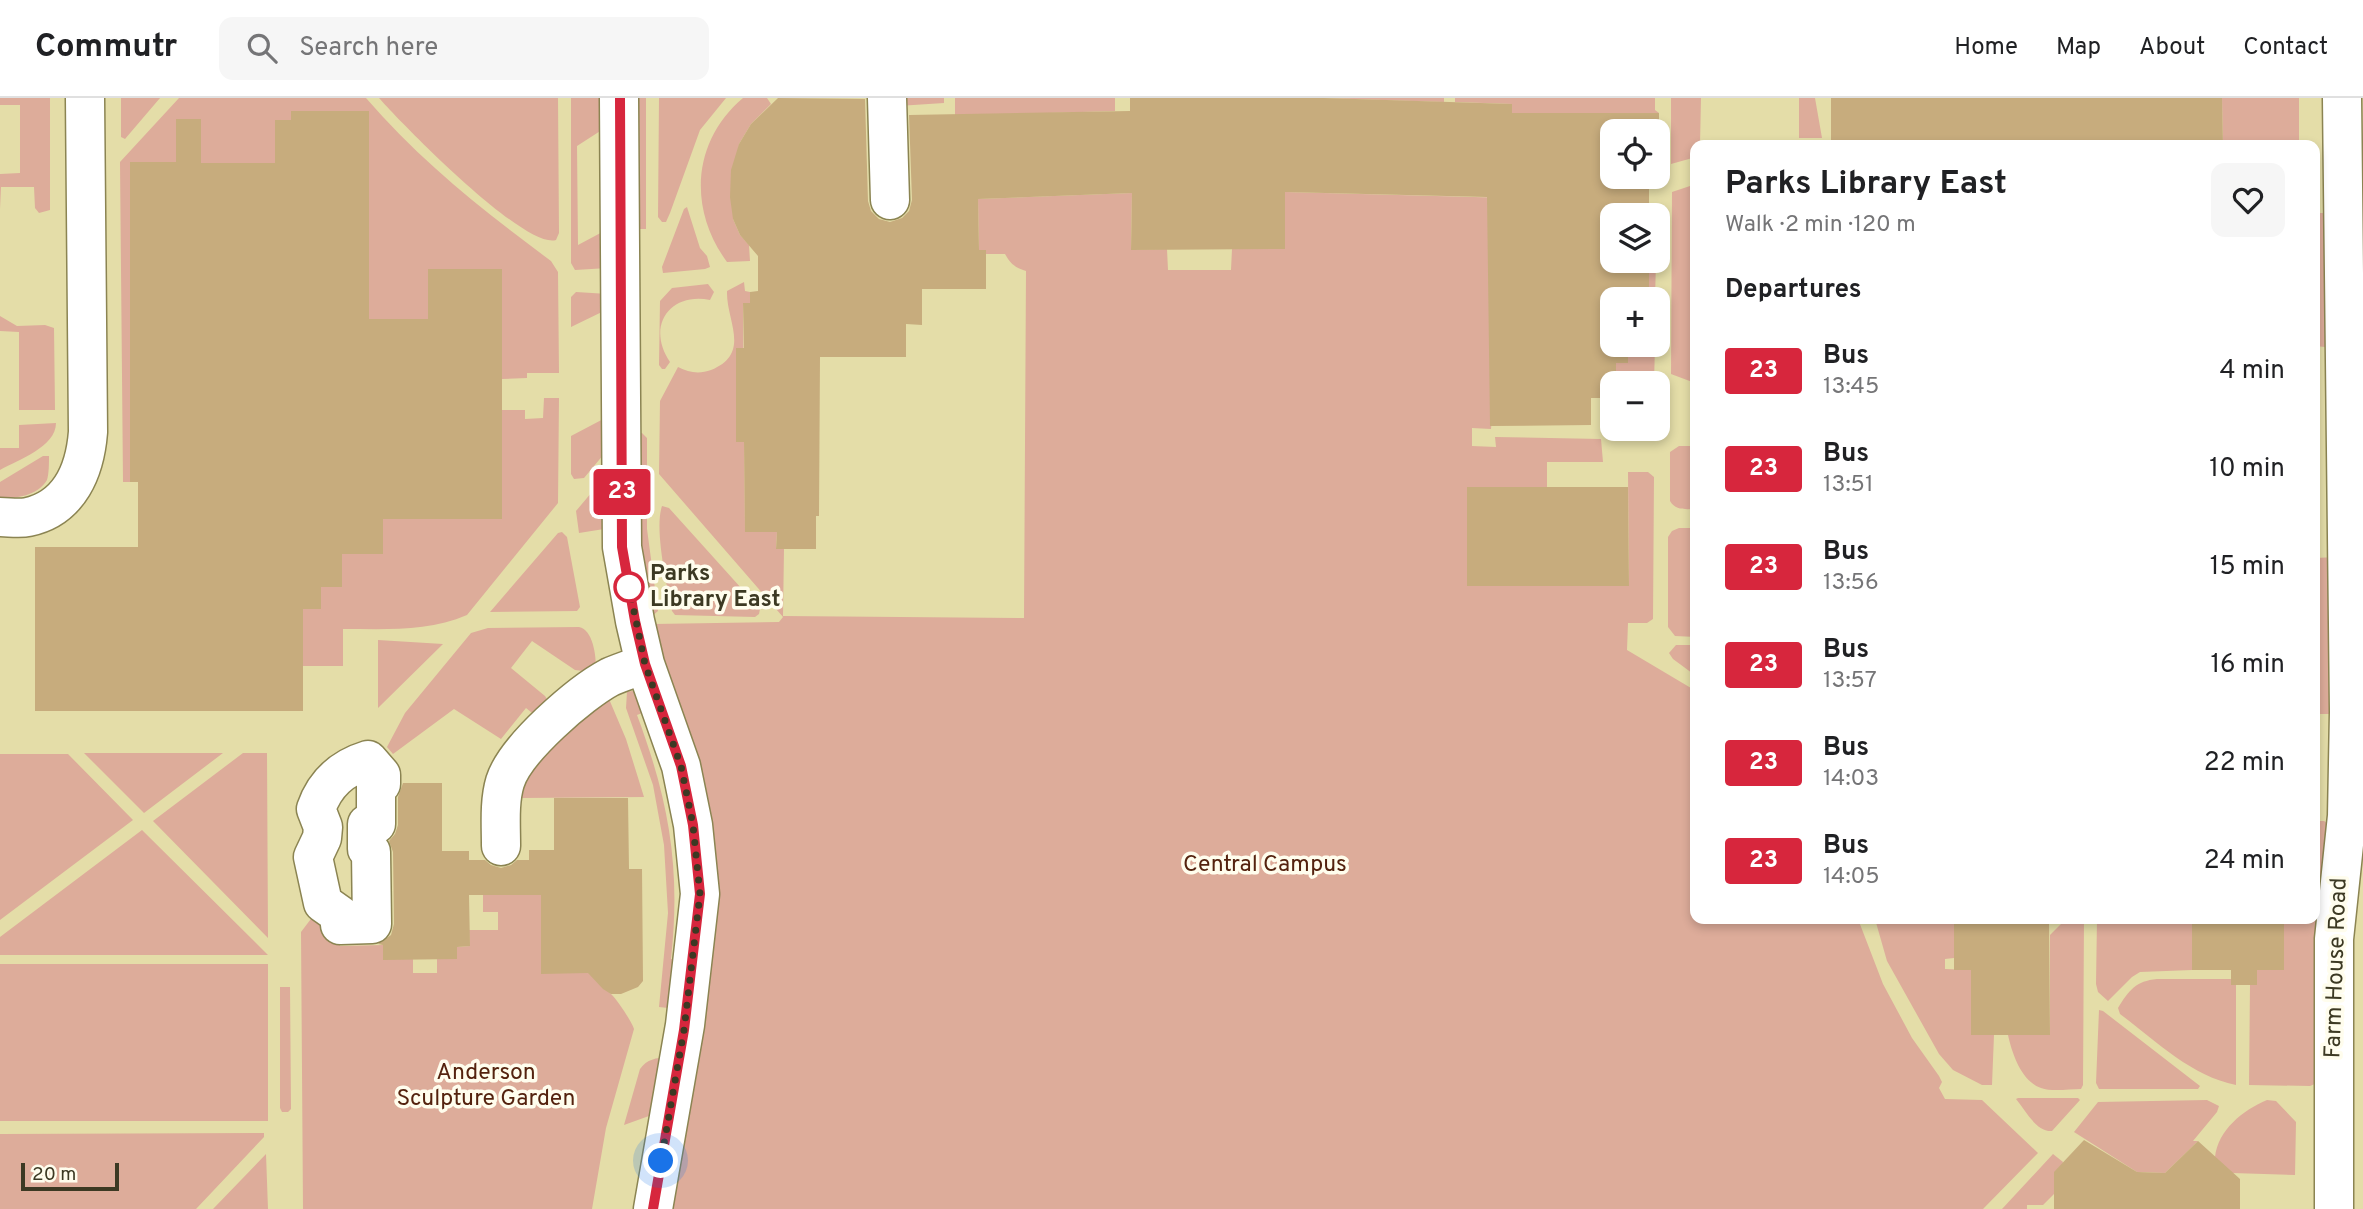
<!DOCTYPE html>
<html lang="en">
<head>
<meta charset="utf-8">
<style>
  :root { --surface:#fff; --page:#f6f6f6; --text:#202124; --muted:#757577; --line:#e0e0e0 }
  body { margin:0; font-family:Overpass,sans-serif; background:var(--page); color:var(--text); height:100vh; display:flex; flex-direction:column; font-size:26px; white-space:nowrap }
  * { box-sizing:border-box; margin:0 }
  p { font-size:23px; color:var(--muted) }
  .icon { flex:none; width:38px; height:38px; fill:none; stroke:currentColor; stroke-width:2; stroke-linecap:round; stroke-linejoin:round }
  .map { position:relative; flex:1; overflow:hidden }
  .panel { position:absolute; left:1690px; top:42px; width:630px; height:784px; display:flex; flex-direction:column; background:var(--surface); border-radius:14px; box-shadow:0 4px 10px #0003 }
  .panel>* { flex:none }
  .badge { padding:0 14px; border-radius:5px; font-size:24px; line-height:46px }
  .buttons { position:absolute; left:1600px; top:21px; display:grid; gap:14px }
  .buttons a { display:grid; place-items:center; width:70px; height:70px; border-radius:14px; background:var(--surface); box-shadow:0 4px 10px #0003; font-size:35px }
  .scale { position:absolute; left:21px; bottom:18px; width:98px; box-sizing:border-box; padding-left:7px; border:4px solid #3c3923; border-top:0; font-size:19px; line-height:24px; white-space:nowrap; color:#3c3923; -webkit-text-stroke:5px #fffded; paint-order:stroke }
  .you { position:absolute; width:35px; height:35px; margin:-18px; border:5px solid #fff; border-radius:50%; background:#1a73e8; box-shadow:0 0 0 10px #1a73e833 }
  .map>.badge { position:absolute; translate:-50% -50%; box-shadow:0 0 0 4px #fff }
  h2 { padding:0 35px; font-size:26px; line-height:63px }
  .round { display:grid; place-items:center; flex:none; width:74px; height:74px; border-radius:14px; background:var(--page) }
  .head { display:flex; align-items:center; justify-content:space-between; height:119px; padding:0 35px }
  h1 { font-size:33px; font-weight:700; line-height:52px }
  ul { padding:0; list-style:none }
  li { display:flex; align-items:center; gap:21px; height:98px; padding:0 35px }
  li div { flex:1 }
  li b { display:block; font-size:26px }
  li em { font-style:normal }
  li .badge { min-width:77px; font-weight:700; text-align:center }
  header { display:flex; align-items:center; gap:42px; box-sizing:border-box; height:98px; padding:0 35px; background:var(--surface); border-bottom:2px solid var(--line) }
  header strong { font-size:33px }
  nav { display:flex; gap:38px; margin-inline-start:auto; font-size:24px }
  .search { width:490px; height:63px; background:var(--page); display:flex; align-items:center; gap:18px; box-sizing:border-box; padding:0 24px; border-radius:14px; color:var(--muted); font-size:26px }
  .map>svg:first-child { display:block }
  .green { fill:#ddac9a }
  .building { fill:#c7ac7d; fill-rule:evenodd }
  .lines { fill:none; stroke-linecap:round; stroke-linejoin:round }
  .minor-casing { stroke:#8b8452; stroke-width:41 }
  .minor { stroke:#fff; stroke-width:38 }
  .line-casing { stroke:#fff; stroke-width:16 }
  .line { stroke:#d7263d; stroke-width:10 }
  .walk { stroke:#3c3923; stroke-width:7; stroke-dasharray:0 12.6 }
  .stop-dot { fill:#fff; stroke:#d7263d; stroke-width:3.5 }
  .labels { text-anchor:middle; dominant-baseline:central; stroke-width:7; stroke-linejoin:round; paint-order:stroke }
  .stop-label { font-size:23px; font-weight:bold; fill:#3c3923; stroke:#fffded; text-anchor:start }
  .park-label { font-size:23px; fill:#54220e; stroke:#fffded }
  .street-label { font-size:23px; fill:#3c3923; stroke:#fffded }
</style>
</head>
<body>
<header>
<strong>Commutr</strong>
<div class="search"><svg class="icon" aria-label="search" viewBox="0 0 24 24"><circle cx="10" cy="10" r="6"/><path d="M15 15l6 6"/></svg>Search here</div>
<nav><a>Home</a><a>Map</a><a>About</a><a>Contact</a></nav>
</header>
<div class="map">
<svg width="2363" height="1111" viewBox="0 0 2363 1111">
  <rect width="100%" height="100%" fill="#e4dda8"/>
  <path class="green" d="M 0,0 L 50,0 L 50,112 L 39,115 L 35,110 L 34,89 L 1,89 L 0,111 L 0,76 L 20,75 L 20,7 L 0,7 Z
    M 121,0 L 160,0 L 125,41 L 121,39 Z
    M 179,0 L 366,0 C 420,63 485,114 551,163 L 558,174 L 559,275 L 527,275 L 527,280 L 502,281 L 502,171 L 428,171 L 428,221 L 369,221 L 369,13 L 292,13 L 291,22 L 275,22 L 275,65 L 201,65 L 201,21 L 176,21 L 176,64 L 130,64 L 130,384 L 123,384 L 120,64 Z
    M 379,0 L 558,0 L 559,135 L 556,142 C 525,152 402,26 379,0 Z
    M 571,0 L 608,0 L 608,28 L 577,48 L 578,147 L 608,131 L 608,170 L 575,172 L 571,165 Z
    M 637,0 L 646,0 L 646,131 L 637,131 Z
    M 659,0 L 726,0 L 700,32 L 670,115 L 666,124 L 662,124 L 658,119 Z
    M 743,0 L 767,0 L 771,6 L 751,26 L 739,46 L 733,121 L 740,137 L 749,147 L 750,163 L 727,164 C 688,111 692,43 743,0 Z
    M 898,0 L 944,0 L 944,5 L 898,8 Z
    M 955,0 L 1115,0 L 1115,13 L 955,18 Z
    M 1324,0 L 1444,0 L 1444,4 Z
    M 1455,0 L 1655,0 L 1655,12 L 1659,15 L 1557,15 L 1512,48 L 1512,6 L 1455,4 Z
    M 1671,0 L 1701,0 L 1700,47 L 1696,47 L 1696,59 L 1671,66 Z
    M 1799,0 L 1815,0 L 1822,40 L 1799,40 Z
    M 2222,0 L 2299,0 L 2299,47 L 2223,47 Z
    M 1696,86 L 1696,285 L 1695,285 L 1671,276 L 1672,94 Z
    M 1285,94 L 1511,100 L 1491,331 L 1472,330 L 1472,348 L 1496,349 L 1495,339 L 1601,341 L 1603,364 L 1547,364 L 1547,389 L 1467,389 L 1467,487 L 1629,488 L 1628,374 L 1648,374 L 1654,379 L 1653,521 L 1647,525 L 1628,525 L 1627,552 L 1696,593 L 1696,821 L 1858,821 L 1883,886 L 1912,940 L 1939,978 L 1942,984 L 1939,990 L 1945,1001 L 1982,1002 L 2038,1055 L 1983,1111 L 653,1111 L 691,885 L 653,526 L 779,524 L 783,519 L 659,376 L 660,303 L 678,269 C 689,275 700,276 711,272 C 752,255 726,223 727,193 L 744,184 L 745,193 L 750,194 L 750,205 L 743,206 L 745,433 L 777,434 L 776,450 L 784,451 L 783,518 L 1024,520 L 1026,173 C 1015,170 1010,165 1005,156 L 986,156 L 986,152 L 979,152 L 978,101 L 1132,95 L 1131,152 L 1167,151 L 1168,172 L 1231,172 L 1232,151 L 1285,151 Z
    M 687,109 L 700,150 L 707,158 L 710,169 L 705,171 L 663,175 L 662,169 L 684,111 Z
    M 2315,115 L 2326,115 L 2325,249 L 2315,248 Z
    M 1649,163 L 1656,163 L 1655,201 L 1649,201 Z
    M 708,186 L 714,194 L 710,202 C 669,194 646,229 670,264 L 665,271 L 662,271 L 659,267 L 660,203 L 672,190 Z
    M 576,194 L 608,196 L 608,211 L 571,229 L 571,199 Z
    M 0,218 L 17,228 L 45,227 L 54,230 L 55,312 L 19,312 L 19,234 L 0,233 Z
    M 1649,247 L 1655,247 L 1654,285 L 1612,285 L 1616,285 L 1616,265 L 1627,265 L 1628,258 L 1649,258 Z
    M 544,300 L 559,300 L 558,405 L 467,517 C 428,534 385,531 343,531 L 343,568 L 303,568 L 303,511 L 321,489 L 342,489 L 342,456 L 383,455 L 383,416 L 502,421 L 502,312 L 525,312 L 525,321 L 543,320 Z
    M 609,318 L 609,350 L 584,380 L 574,381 L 571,376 L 571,338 Z
    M 56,325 C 56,349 18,362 0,372 L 0,350 L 19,350 L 19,327 Z
    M 642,335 L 647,340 L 647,431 L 658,513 L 651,519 L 639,451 L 638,336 Z
    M 1679,348 L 1696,348 L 1696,411 C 1686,411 1676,413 1670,403 L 1670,354 Z
    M 43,358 L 49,358 C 49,365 49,376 47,382 C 38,398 16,400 0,401 L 0,384 Z
    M 608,375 L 604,431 L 579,435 L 576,413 Z
    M 662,408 L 669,410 L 760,511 L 759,516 L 755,519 L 675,517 L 672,513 C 667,488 654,431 662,408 Z
    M 1679,430 L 1696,430 L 1696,539 L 1675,538 L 1668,529 L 1668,439 L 1672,433 Z
    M 562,434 L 567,439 L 580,509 L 577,513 L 490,514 L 558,435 Z
    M 2337,459 L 2336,616 L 2315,616 L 2315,460 Z
    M 579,529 C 593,532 596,557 596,570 L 583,573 L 575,572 L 532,543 L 511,570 L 545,598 L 549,605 L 541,622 L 526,610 L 501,641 L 454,611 L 393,656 L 387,649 L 405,615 L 471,535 L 488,530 Z
    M 378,542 L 443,546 L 378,610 Z
    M 1676,547 L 1696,547 L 1696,578 L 1673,561 L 1669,555 Z
    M 632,593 L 637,594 L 650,612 L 637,617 C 669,703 681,770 671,861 L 685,863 L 677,911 L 659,909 L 668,815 L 664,747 L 653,687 L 626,610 L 627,594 Z
    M 609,601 L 626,641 L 644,699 L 522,700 L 526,681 L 543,652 Z
    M 84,655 L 223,655 L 144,715 Z
    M 243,655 L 267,655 L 268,840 L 153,723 Z
    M 0,656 L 68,656 L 133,722 L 0,822 Z
    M 2315,723 L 2324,723 L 2336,730 L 2330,786 L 2315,786 Z
    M 142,732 L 268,857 L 0,857 L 0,839 Z
    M 483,776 L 541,797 L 541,875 L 594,875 C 599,889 603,887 612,897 C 618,903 632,924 634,931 L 606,1030 L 592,1111 L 303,1111 L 301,834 L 323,805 L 340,817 L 340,848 L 383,847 L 413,861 L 413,875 L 437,875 L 437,861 L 457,861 L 457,849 L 470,848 L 469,832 L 498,832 L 498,814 L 483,814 Z
    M 2315,798 L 2329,798 L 2317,985 L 2310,988 L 2249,987 L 2250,887 L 2257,887 L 2257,872 L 2284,872 L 2284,821 L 2315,821 Z
    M 1875,821 L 1954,821 L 1954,860 L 1945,861 L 1945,871 L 1971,872 L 1971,937 L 1994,937 L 1992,987 L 1982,987 L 1953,972 L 1939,956 L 1887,863 Z
    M 2066,821 L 2084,821 L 2083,987 L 2081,991 C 2069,991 2052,994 2041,990 C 2021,983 2012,955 2008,937 L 2050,937 L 2050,837 Z
    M 2097,821 L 2214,821 L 2214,825 L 2192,825 L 2192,872 L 2140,874 L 2132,879 L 2108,903 L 2098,894 L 2096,886 Z
    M 0,866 L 268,866 L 268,1023 L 0,1023 Z
    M 2157,881 L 2231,881 L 2231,887 L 2236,887 L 2236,987 C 2191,978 2156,943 2120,916 L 2118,910 C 2129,892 2136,883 2157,881 Z
    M 280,889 L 290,889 L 291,1011 L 288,1014 L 282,1014 L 280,1010 Z
    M 2099,912 L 2103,913 L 2200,988 L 2198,991 L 2099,991 L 2096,985 Z
    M 668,959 L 660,1014 L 624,1027 L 640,971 C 647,961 656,960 668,959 Z
    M 2018,1000 L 2078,1000 L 2080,1002 L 2052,1033 C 2036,1034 2026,1013 2016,1001 Z
    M 2207,1002 L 2219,1008 L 2217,1014 L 2193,1043 L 2198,1043 L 2165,1075 L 2137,1074 L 2074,1034 L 2098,1004 Z
    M 2267,1002 L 2276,1003 L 2296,1024 L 2295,1077 L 2232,1075 L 2215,1059 C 2218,1032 2243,1012 2267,1002 Z
    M 264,1035 L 264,1039 L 196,1111 L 0,1111 L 0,1036 Z
    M 266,1056 L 268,1111 L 213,1111 Z
    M 2053,1056 L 2063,1064 L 2054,1096 L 2043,1107 L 2027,1107 L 2027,1111 L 2002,1111 Z"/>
  <path class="building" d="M 778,0 L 865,1 L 868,103 L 871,113 L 879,121 L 890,124 L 902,120 L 909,113 L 912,102 L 909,17 L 1130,13 L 1130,0 L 1324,0 L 1512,6 L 1512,15 L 1659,15 L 1659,88 L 1649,88 L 1649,105 L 1639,105 L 1639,117 L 1612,117 L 1612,163 L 1649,163 L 1649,201 L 1612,201 L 1612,247 L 1649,247 L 1649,258 L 1628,258 L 1628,265 L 1616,265 L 1616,285 L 1604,285 L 1604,300 L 1591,300 L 1591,327 L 1490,328 L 1487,99 L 1285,94 L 1285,151 L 1131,152 L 1132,95 L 978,101 L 979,152 L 986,152 L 986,191 L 922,191 L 922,227 L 906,226 L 906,259 L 820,259 L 819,418 L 816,418 L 816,451 L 776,451 L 777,434 L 745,434 L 744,344 L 736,344 L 736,250 L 744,250 L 743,205 L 750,205 L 750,194 L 758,193 L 758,158 L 740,137 L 733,121 L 730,99 L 731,72 L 739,46 L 751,26 ZM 1612,33 L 1657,33 L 1657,79 L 1612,79 Z
    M 1831,0 L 2222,0 L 2223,47 L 1831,47 Z
    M 291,13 L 369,13 L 369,221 L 428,221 L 428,171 L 502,171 L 502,421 L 383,421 L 383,456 L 342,456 L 342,489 L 321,489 L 321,511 L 303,511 L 303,613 L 35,613 L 35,449 L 138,449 L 138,384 L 130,384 L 130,64 L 176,64 L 176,21 L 201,21 L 201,65 L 275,65 L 275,22 L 291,22 Z
    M 1467,389 L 1628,389 L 1629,488 L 1467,488 Z
    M 403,685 L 442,685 L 442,753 L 469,753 L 469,762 L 485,762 L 491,767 L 501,770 L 511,767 L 517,762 L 529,762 L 529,752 L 554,752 L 554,700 L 628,700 L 629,771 L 642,771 L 643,883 L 638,889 L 621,896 L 611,896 L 603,891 L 588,875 L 541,876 L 541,797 L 469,797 L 470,848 L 457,849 L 457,861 L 383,862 L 383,847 L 378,846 L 391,837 L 394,826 L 393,754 L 389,743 L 395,736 L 398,727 L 398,699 Z
    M 1954,821 L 2049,821 L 2050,937 L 1971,937 L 1971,872 L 1954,872 Z
    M 2214,821 L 2284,821 L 2284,872 L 2257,872 L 2257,887 L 2231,887 L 2231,872 L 2192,872 L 2192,825 L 2214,825 Z
    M 2084,1042 L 2137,1074 L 2165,1075 L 2198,1043 L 2240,1081 L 2240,1111 L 2054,1111 L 2054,1074 Z"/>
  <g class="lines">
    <g class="minor-casing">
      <path id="minor" d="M 619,0 L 622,449 L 635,523 L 645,566 L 681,668 L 693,727 L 700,796 L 685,927 L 653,1111
        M 887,0 L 890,102
        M 0,419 C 9,419 19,421 28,419 C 70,410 85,372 88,334 L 85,0
        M 368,662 L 381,677 L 381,686 L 376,686 L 376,726 L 367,726 L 367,751 L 371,754 L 372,826 L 340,827 L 340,817 L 323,805 L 313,759 L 322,740 L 323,729 L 316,711 C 325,685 342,670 368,662 Z
        M 501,748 C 501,727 499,704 505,684 C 515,651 580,595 610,579 C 621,574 634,570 645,566
        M 2334,1111 L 2334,841 L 2347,718 L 2349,614 L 2342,0"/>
    </g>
    <use href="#minor" class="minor"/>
  </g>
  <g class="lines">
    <g class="line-casing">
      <path id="line" d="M 620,0 L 622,449 L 635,523 L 645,566 L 681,668 L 693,727 L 700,796 L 684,932 L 653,1111"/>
    </g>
    <use href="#line" class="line"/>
    <path class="walk" d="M 629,489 L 645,566 L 681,668 L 693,727 L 700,796 L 684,932 L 661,1063"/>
  </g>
  <circle class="stop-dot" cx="629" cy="489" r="14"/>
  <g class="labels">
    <g class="stop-label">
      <text x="650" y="476">Parks<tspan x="650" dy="26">Library East</tspan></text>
    </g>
    <g class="park-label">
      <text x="1265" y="767">Central Campus</text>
      <text x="486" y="975">Anderson<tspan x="486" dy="26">Sculpture Garden</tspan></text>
    </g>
    <g class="street-label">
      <text transform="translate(2337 870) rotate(-88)">Farm House Road</text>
    </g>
  </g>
</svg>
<div class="buttons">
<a><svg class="icon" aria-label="locate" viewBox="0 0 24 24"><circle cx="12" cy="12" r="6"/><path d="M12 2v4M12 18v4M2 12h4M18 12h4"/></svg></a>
<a><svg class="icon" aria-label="layers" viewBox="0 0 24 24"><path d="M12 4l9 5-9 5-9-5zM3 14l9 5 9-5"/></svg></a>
<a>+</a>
<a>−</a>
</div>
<div class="scale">20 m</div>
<div class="you" style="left:661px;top:1063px"></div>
<b class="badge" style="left:622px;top:394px;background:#d7263d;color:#fff">23</b>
<section class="panel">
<div class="head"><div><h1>Parks Library East</h1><p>Walk · 2 min · 120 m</p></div><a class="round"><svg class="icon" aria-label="heart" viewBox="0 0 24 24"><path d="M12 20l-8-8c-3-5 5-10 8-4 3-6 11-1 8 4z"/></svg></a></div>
<h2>Departures</h2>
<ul>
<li><span class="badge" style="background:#d7263d;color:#fff">23</span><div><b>Bus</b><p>13:45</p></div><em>4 min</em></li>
<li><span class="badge" style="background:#d7263d;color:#fff">23</span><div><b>Bus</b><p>13:51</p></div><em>10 min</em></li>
<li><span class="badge" style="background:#d7263d;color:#fff">23</span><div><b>Bus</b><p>13:56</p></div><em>15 min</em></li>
<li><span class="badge" style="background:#d7263d;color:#fff">23</span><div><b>Bus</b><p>13:57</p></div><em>16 min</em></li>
<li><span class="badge" style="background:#d7263d;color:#fff">23</span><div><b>Bus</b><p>14:03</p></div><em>22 min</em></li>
<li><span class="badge" style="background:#d7263d;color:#fff">23</span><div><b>Bus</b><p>14:05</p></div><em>24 min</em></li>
</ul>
</section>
</div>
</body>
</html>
